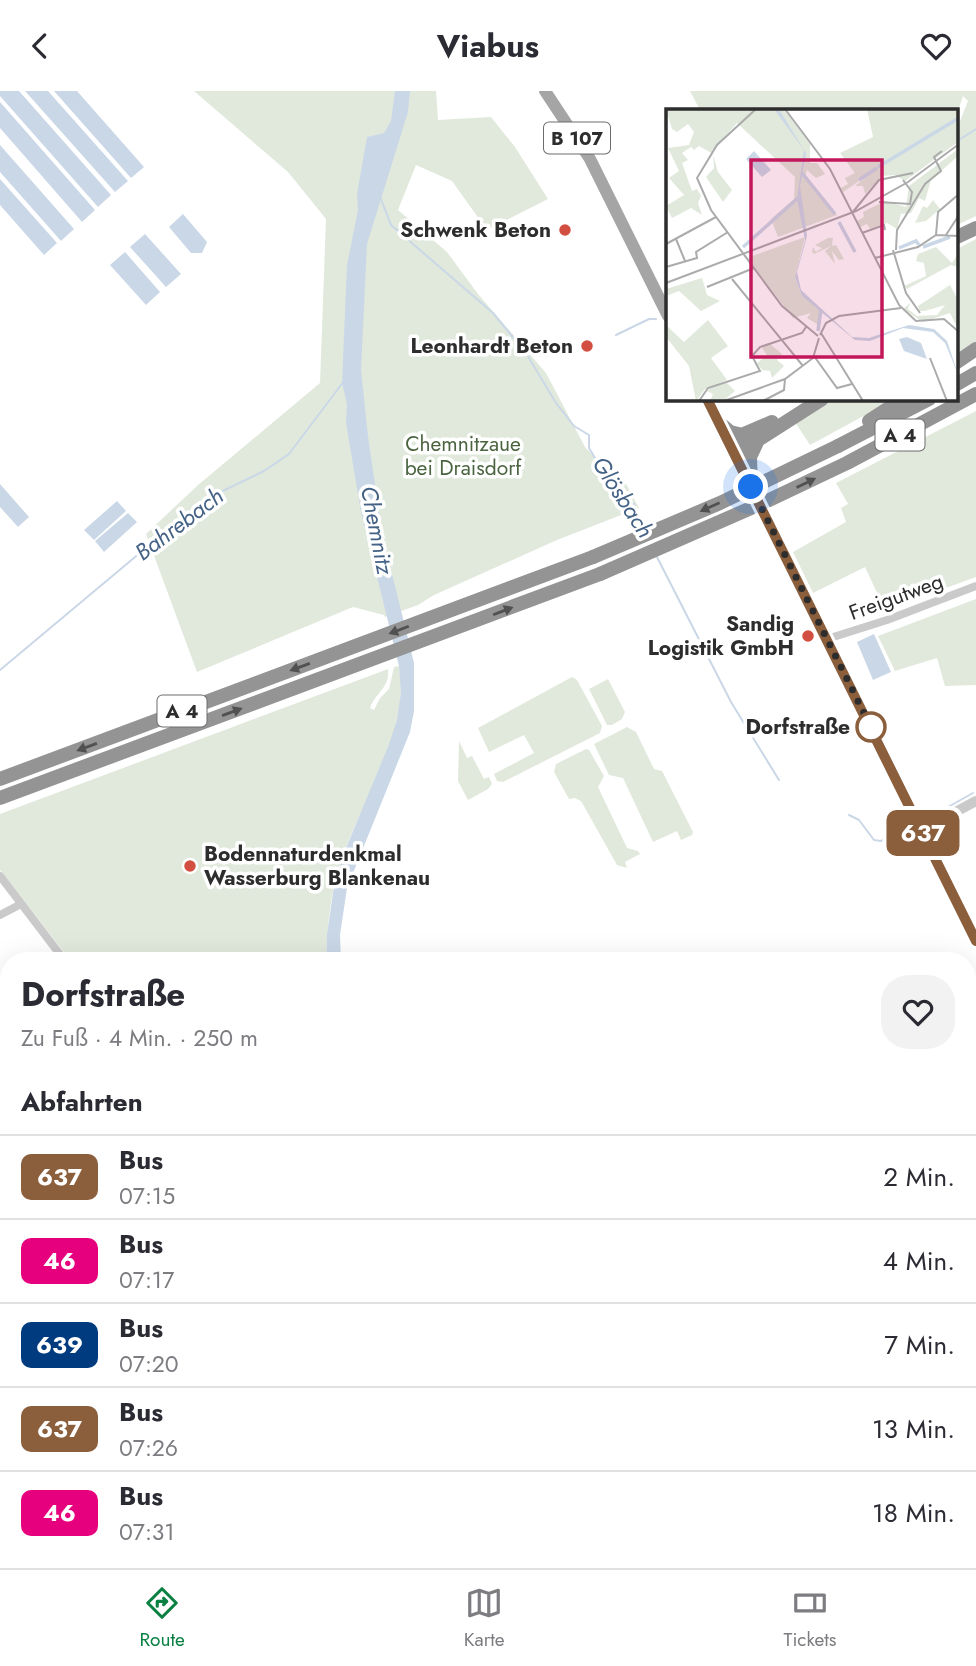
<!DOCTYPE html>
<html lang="de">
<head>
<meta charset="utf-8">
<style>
  :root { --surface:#fff; --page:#f2f2f3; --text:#2b2b33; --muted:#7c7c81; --line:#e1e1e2; --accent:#0b8043 }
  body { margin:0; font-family:Jost,sans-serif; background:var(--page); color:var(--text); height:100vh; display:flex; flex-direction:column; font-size:26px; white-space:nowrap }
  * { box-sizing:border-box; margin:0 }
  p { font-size:23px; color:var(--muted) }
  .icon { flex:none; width:38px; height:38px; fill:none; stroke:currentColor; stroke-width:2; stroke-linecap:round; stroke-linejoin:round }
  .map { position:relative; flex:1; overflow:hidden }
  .sheet { position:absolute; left:0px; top:861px; width:976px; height:616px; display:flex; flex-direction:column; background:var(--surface); border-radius:28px 28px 0 0; box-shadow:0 7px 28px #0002 }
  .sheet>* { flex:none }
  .badge { padding:0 14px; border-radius:10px; font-size:24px; line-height:46px }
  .you { position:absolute; width:35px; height:35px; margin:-18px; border:5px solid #fff; border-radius:50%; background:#1a73e8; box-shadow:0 0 0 10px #1a73e833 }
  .map>.badge { position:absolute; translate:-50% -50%; box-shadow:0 0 0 4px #fff }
  h2 { padding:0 21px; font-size:26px; line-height:63px }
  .round { display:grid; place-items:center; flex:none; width:74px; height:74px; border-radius:28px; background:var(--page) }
  .head { display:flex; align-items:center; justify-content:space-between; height:119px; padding:0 21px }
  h1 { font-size:33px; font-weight:700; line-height:52px }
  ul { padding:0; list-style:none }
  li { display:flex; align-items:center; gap:21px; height:84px; padding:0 21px; border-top:2px solid var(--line) }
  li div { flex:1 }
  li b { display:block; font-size:26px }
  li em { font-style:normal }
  li .badge { min-width:77px; font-weight:700; text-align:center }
  header { display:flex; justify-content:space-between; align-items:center; height:91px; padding:0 21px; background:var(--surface); font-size:32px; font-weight:700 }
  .dock { display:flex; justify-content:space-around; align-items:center; height:98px; border-top:2px solid var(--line); background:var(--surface); font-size:19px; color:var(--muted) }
  .dock a { display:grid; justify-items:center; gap:4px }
  .dock .on { color:var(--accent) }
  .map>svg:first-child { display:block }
  .green { fill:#e1e9dc }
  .water { fill:#cad7e7 }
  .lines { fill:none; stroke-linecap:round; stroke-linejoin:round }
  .stream { stroke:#cad7e7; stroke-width:2 }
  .minor { stroke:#cacaca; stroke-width:8 }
  .tertiary { stroke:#cacaca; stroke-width:10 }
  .secondary { stroke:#b7b7b7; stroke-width:10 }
  .primary { stroke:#a5a5a5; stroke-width:12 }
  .motorway { stroke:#949494; stroke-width:14 }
  .motorway-bridge { stroke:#949494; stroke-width:14 }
  .oneway { fill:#515151 }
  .line-casing { stroke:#fff; stroke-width:16 }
  .line { stroke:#8b5e3c; stroke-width:10 }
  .walk { stroke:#2d2d2d; stroke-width:7; stroke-dasharray:0 12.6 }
  .poi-dot { fill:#d24e41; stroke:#fff; stroke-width:2.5 }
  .stop-dot { fill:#fff; stroke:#8b5e3c; stroke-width:3.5 }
  .labels { text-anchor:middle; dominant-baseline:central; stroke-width:7; stroke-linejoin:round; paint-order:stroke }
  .shield { fill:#fff; stroke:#6c6c6c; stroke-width:2 }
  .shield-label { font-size:19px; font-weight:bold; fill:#2d2d2d }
  .poi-label { font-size:21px; font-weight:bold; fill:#2d2d2d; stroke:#fff; text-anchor:end }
  .park-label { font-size:21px; fill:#4a643f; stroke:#fff }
  .street-label { font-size:21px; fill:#2d2d2d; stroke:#fff }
  .stop-label { font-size:21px; font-weight:bold; fill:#2d2d2d; stroke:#fff; text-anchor:end }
  .water-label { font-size:23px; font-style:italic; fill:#446286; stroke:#fff }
  .inset-river { fill:none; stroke:#cad7e7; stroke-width:3.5 }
  .inset-road { fill:none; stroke:#ababab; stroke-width:2 }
  .view { fill:#c2185b; fill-opacity:0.15; stroke:#c2185b; stroke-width:3.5 }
  .inset-edge { fill:none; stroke:#2d2d2d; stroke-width:3.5 }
</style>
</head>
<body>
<header><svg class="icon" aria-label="back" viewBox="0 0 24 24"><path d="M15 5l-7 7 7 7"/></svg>Viabus<svg class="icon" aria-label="heart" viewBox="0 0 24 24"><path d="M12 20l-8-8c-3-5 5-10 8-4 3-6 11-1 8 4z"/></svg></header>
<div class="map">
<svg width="976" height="1477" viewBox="0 0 976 1477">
  <rect width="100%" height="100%" fill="#fff"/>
  <path class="green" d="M 194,0 L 436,0 L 438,29 L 491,26 L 515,56 L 548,108 L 487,139 L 452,90 L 416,74 L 398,119 L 447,161 L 478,203 L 546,282 L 585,356 L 604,376 L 625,391 L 639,417 L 557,449 L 434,504 L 418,514 L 385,526 L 384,524 L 353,516 L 197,581 L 146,443 L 198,394 L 320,292 L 326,128 L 288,81 Z
    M 690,0 L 976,0 L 976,125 L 957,134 L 957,38 L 968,10 L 963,5 L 957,23 L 957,19 L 700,19 Z
    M 976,148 L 976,253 L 957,266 L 957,158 Z
    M 831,308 L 895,308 L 810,354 L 795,331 L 817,319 Z
    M 976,320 L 976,486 L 885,519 L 865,476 L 813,502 L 793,461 L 846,431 L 841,417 L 848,413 L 836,392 Z
    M 976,508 L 976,594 L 945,595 L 937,567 L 895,580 L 878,545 Z
    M 399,575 C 400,583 402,593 401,601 C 399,656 362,712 343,764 C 331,797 327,834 326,870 L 304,870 L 303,863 L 299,865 L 299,870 L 71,870 L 0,779 L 0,723 L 388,578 C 390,597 376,601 370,617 L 374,619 L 380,607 L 389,598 L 394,576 Z
    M 572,586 L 577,589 L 602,635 L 600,642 L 503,691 L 497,690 L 494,683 L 534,662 L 524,644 L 489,661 L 478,637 Z
    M 608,588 L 625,621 L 622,628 L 612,634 L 607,634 L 589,598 Z
    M 627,636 L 636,641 L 654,678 L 662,680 L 693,741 L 692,744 L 681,749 L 677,740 L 653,751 L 623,687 L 609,684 L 594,653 Z
    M 459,650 L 467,667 L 472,665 L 484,688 L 489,686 L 492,693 L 488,698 L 468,709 L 458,690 Z
    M 586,658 L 589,659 L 604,685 L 598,696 L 627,757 L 638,760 L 640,763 L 625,771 L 627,777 L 617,774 L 581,710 L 575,707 L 569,708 L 554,681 L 556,673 Z
    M 110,1468 L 209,1468 L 204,1477 L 99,1477 Z"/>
  <path class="water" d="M 0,0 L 19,0 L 111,104 L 98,116 L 0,5 Z
    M 25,0 L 48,0 L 128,90 L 115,101 Z
    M 54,0 L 77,0 L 144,76 L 131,87 Z
    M 395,0 L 410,0 L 408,21 L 367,153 L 361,279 L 368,345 L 382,442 L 414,572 L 414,620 L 410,641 L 347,797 L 340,844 L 341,870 L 326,870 L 327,843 L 334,795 L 343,764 L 388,656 L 397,629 L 401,601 L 399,575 L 361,421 L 346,332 L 347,313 L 342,292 L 347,174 L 358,119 L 357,103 L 367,46 L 384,42 L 391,30 Z
    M 0,11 L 95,119 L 82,131 L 0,37 Z
    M 0,54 L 74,138 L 61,150 L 0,81 Z
    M 0,88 L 57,152 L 44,164 L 0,114 Z
    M 183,123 L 207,151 L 202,162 L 191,162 L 169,136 Z
    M 145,143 L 181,183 L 166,196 L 130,156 Z
    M 125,161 L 160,201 L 146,214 L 110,174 Z
    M 0,393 L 29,426 L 18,436 L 0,416 Z
    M 117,410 L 126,420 L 94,449 L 84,439 Z
    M 128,422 L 137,431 L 104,461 L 95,450 Z
    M 874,543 L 891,581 L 873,589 L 857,551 Z"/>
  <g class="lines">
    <path class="stream" d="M 957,50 L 976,38
      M 380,106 L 391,134 L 493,222 L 526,262 L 556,312 L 574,335 L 589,344 L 589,357 L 595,367 L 607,380 L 612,395 L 634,413 L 644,438
      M 616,244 L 649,228 L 656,228
      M 657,466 L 731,611 L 779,689
      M 0,579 L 202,410 L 264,380 L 289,363 L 344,290
      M 849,724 L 859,729 L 874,749 L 881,750 L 907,736
      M 932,725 L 973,702"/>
    <path class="minor" d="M 827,548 L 887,529 L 976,495
      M 0,785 L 65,870
      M 0,824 L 21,813
      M 0,1106 L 9,1115
      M 324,1468 L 330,1477
      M 470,1468 L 479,1477
      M 9,1477 L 9,1467"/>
    <path class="tertiary" d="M 922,739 L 976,710"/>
    <path class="secondary" d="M 968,1127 L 976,1127
      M 616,1468 L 622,1477
      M 462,1477 L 468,1468"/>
    <path class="primary" d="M 545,0 L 590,68 L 668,225
      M 707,308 L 976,850"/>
    <path class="motorway" d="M 957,146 L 976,137
      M 957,271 L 976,258
      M 957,293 L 976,282
      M 869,330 L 903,308
      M 718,331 L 730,341 L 743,344
      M 758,349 L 742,357 L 730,355 L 737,346 L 772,331
      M 838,355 L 929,308
      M 751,396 L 750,366 L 758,349 L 822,308
      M 765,411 L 847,372 L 976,303
      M 0,688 L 593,466
      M 0,707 L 600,483"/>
    <path class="motorway-bridge" d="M 593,466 L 720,412 L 838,355
      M 600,483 L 765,411"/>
  </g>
  <defs><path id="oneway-solid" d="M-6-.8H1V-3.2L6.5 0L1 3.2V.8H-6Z" transform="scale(1.75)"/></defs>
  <g class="oneway">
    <use href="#oneway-solid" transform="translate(806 392) rotate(-26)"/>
    <use href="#oneway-solid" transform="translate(710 416) rotate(156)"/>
    <use href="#oneway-solid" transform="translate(503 520) rotate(-21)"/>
    <use href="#oneway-solid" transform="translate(399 539) rotate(159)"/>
    <use href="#oneway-solid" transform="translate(300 576) rotate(160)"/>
    <use href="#oneway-solid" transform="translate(232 621) rotate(-20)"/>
    <use href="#oneway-solid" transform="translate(87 656) rotate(160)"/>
  </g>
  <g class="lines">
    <g class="line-casing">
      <path id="line" d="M 707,308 L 976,850"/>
    </g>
    <use href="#line" class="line"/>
    <path class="walk" d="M 751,396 L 871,636"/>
  </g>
  <g class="poi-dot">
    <circle cx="565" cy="139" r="7"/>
    <circle cx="587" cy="255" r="7"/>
    <circle cx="808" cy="545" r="7"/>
    <circle cx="190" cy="775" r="7"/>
  </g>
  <circle class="stop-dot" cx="871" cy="636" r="14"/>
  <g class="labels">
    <g class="shield">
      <rect x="544" y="31.5" width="66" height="31" rx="5"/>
      <rect x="875.5" y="328.5" width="49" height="31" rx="5"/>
      <rect x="157.5" y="604.5" width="49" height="31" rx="5"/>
    </g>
    <g class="shield-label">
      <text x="577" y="47">B 107</text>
      <text x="900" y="344">A 4</text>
      <text x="182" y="620">A 4</text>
    </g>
    <g class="poi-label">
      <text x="551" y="139">Schwenk Beton</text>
      <text x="573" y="255">Leonhardt Beton</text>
      <text x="794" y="533">Sandig<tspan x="794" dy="24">Logistik GmbH</tspan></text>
      <text x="204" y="763" text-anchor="start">Bodennaturdenkmal<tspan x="204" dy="24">Wasserburg Blankenau</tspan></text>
    </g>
    <g class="park-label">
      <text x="463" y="353">Chemnitzaue<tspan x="463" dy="24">bei Draisdorf</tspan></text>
    </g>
    <g class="street-label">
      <text transform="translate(896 506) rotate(-20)">Freigutweg</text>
    </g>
    <g class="stop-label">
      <text x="850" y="636">Dorfstraße</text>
    </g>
    <g class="water-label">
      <text transform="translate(623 406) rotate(57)">Glösbach</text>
      <text transform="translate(179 433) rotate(-37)">Bahrebach</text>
      <text transform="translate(377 439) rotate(79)">Chemnitz</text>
    </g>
  </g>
  <g transform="translate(666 18)">
    <rect width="292" height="292" fill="#fff"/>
    <path d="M 0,0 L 118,0 L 144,35 L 144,54 L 151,54 L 159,65 L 150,69 L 141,61 L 139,67 L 171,106 L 112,128 L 105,110 L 128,90 L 129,68 L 71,14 L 46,42 L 52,63 L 66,81 L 57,93 L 40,68 L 48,59 L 47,45 L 33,37 L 28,41 L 25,38 L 16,44 L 22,51 L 16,54 L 26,82 L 31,80 L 35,87 L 32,94 L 36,106 L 25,99 L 6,109 L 0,97 L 18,86 L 3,69 L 13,62 L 2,39 L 23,36 L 28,23 L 22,15 L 11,23 L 6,20 ZM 201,0 L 292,0 L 292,33 L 239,72 L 229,66 L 216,67 L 199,85 L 197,77 L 189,77 L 209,61 L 177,83 L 175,79 L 182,75 L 179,69 L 189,64 L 174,44 L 207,28 ZM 292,40 L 292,47 L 265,71 L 259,92 L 253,89 L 245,104 L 235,105 L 231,120 L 221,114 L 204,120 L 201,115 L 194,118 L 191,112 L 198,108 L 197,103 L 219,92 L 240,98 L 243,77 ZM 267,91 L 274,100 L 260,112 L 249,114 L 257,97 L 261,99 ZM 139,128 L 129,168 L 136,187 L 155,201 L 151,222 L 151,215 L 141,209 L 145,204 L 127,209 L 81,149 ZM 162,129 L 167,129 L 166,137 L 170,136 L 178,150 L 173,151 L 166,142 L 169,155 L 159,142 L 165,137 L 148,145 L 146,143 L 147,138 L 150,143 L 156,139 L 149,136 ZM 270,138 L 286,154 L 292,145 L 292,158 L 285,156 L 241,180 L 238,177 L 260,167 L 258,154 L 250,152 L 252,145 ZM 36,169 L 41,186 L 54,192 L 35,202 L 13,182 L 0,187 L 0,180 ZM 284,176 L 292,191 L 292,220 L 284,204 L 257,213 L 237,200 L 244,194 L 242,200 L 251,207 L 271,206 L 279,196 L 259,202 L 253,202 L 252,197 ZM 42,211 L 62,237 L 45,249 L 61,271 L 48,277 L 60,273 L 69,282 L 57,292 L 44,292 L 47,285 L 41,282 L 46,278 L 39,280 L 30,292 L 23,257 L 0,228 L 0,216 L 18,233 ZM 103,234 L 116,245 L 111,251 L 118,257 L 106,269 L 104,262 L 96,261 L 91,254 L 101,246 L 96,239 Z" fill="#e1e9dc"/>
    <path d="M 108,0 L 114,2 L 140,44 L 134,77 L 141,127 L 131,163 L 135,181 L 186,228 L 203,229 L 243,216 L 268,220 L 281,232 L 292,265 L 279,234 L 267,223 L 237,219 L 204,232 L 189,231 L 136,187 L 129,168 L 139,131 L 131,90 L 138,41 ZM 88,42 L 105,61 L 96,68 L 80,50 ZM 241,228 L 255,234 L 261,250 L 238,242 L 233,230 Z" fill="#cad7e7"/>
    <path class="inset-river" d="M 212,58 L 293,9M 136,64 L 169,105M 193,71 L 211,59M 173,113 L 189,143M 77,138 L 132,89M 257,138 L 284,128M 233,139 L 250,132 L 253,136M 152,222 L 155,200"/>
    <path class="inset-road" d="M 90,0 L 51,36 L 31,69 L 45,101 L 116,197 L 152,227M 119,0 L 164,60 L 233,196 L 250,212 L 278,210 L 293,223M 213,93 L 244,95 L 246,83 L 237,71M 186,104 L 213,71 L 247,64M 196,124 L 218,116 L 219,121M 270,126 L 272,103 L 293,85M 280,126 L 293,106M 10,130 L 19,152M 0,135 L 50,108M 227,141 L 240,184 L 254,204M 230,141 L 231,121 L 259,75 L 275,62 L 268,48 L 276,42M 209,149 L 252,138 L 270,126 L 293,127M 0,158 L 31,149 L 30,143 L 62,123M 66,170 L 137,257M 0,174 L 190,102 L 242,73 L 293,35M 41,178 L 88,159M 155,224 L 197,292M 154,226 L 160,214 L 173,207 L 235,199M 148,247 L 171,279 L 186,275M 264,249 L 281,292M 33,292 L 42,279 L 94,262 L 86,247 L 94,238 L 136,224 L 140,218M 58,292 L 119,270 L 147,249 L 153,229M 97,292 L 118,281 L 119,270"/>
    <path class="view" d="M 85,51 L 216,51 L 216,248 L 85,248 Z"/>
    <rect width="292" height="292" class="inset-edge"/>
  </g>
</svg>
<div class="you" style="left:751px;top:396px"></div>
<b class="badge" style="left:923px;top:742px;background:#8b5e3c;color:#fff">637</b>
<section class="sheet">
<div class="head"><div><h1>Dorfstraße</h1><p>Zu Fuß · 4 Min. · 250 m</p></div><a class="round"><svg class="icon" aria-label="heart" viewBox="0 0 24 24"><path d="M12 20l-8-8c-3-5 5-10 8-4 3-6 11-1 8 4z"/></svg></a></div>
<h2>Abfahrten</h2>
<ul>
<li><span class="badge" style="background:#8b5e3c;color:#fff">637</span><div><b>Bus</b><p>07:15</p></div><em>2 Min.</em></li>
<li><span class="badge" style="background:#e6007e;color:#fff">46</span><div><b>Bus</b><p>07:17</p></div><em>4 Min.</em></li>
<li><span class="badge" style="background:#003b80;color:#fff">639</span><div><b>Bus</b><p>07:20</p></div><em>7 Min.</em></li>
<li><span class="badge" style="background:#8b5e3c;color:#fff">637</span><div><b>Bus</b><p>07:26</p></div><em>13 Min.</em></li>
<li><span class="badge" style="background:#e6007e;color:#fff">46</span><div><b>Bus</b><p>07:31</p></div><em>18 Min.</em></li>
</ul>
</section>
</div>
<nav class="dock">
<a class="on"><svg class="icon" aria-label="directions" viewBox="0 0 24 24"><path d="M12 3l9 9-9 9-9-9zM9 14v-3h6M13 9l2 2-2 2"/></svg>Route</a>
<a><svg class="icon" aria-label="map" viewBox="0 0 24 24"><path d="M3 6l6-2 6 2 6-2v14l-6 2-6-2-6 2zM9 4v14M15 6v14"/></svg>Karte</a>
<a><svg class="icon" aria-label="tickets" viewBox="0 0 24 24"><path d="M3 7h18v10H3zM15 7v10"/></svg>Tickets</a>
</nav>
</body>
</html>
